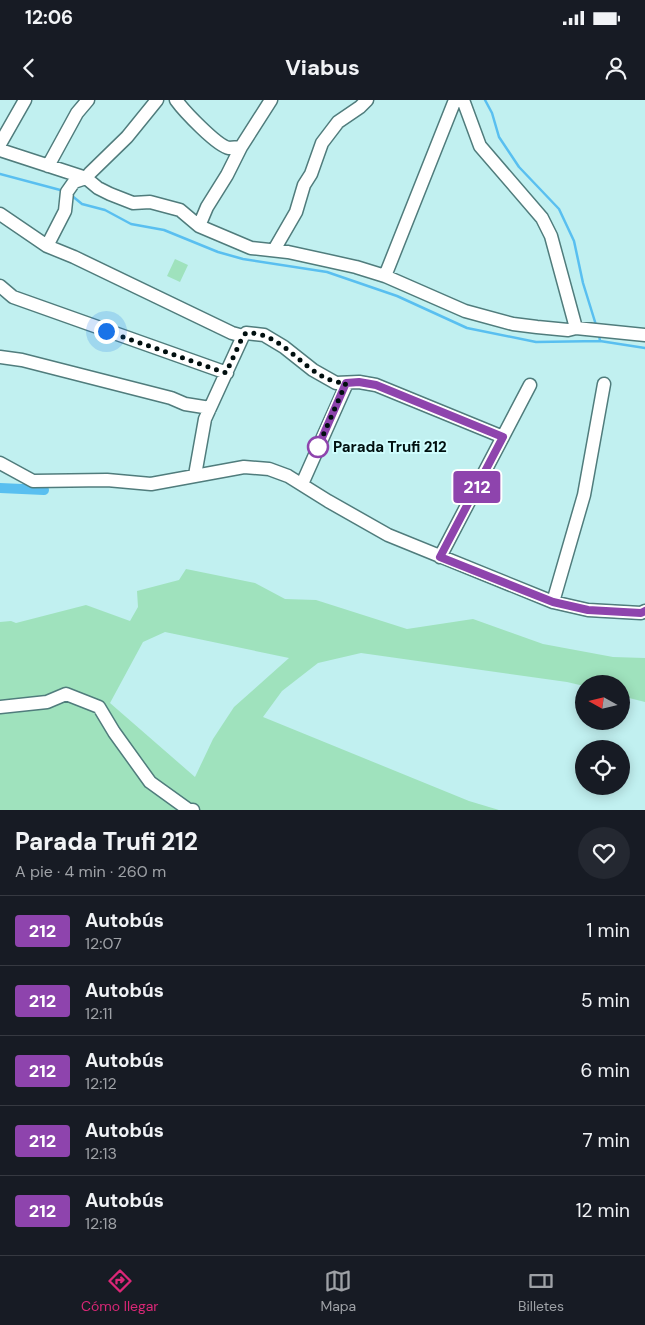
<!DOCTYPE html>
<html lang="es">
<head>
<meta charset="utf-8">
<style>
  :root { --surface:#171b24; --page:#242831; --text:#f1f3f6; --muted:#9ea1a6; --line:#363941; --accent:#db2777 }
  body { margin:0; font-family:"DM Sans",sans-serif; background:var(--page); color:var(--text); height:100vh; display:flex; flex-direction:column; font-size:19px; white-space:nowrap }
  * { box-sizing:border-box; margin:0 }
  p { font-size:16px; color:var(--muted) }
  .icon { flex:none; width:28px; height:28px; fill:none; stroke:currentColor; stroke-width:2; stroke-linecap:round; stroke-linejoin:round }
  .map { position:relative; height:710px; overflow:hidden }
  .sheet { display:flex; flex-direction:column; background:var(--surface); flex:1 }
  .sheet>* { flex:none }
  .badge { padding:0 10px; border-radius:4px; font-size:18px; line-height:32px }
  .needle { width:32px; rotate:278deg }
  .controls { position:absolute; left:575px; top:575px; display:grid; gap:10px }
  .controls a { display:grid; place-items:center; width:55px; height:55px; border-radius:50%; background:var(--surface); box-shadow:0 2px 12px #0003; font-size:25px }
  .you { position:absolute; width:25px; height:25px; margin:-12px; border:4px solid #fff; border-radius:50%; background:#1a73e8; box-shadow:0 0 0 8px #1a73e833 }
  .map>.badge { position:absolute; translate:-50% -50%; box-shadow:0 0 0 2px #fff }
  .round { display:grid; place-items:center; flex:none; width:52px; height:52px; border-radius:26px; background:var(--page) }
  .overview { display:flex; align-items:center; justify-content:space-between; height:85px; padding:0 15px }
  h1 { font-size:24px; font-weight:800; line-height:38px }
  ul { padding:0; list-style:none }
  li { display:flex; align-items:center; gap:15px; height:70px; padding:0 15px; border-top:1px solid var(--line) }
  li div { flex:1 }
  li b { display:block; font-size:19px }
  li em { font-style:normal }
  li .badge { min-width:55px; font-weight:700; text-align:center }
  .status { display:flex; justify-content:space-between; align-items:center; height:35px; padding:0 25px; background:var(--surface); direction:ltr }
  .status svg { height:14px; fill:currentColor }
  header { display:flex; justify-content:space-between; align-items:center; height:65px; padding:0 15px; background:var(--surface); font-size:22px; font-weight:800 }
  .tabs { display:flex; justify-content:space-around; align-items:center; height:70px; border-top:1px solid var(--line); background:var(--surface); font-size:14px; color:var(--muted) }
  .tabs a { display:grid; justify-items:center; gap:2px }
  .tabs .selected { color:var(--accent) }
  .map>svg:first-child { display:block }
  .green { fill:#9fe2bd; fill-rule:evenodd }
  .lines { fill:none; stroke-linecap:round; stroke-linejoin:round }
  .stream { stroke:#59bff0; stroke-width:2.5 }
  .canal { stroke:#59bff0; stroke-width:10 }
  .minor-casing { stroke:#507c7c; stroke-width:15 }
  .minor { stroke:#fff; stroke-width:12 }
  .line-casing { stroke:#fff; stroke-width:11 }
  .line { stroke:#8e44ad; stroke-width:8 }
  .walk { stroke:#010f0f; stroke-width:5; stroke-dasharray:0 9 }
  .stop-dot { fill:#fff; stroke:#8e44ad; stroke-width:2.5 }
  .labels { text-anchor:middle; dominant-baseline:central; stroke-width:4; stroke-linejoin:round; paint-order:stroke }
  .stop-label { font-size:15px; font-weight:bold; fill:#010f0f; stroke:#cefdfd; text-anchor:start }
</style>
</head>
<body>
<div class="status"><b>12:06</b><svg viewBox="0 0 49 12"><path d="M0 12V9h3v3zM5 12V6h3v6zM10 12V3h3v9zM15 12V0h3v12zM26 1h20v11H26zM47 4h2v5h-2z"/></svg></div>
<header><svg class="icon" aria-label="back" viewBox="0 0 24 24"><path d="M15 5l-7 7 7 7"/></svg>Viabus<svg class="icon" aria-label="person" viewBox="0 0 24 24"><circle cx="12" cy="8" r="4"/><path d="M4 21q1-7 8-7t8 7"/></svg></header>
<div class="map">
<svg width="645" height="710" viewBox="0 0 645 710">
  <rect width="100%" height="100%" fill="#c1f0f0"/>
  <path class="green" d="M 175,159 L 188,165 L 180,182 L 167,176 Z
    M 186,469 L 255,483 L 285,499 L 316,500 L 407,529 L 473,519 L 543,544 L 613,557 L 645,558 L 645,602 L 621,596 L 621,584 L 584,584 L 584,586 L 567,582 L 361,553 L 318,563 L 282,591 L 263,617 L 469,701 L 499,710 L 0,710 L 0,522 L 11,521 L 16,523 L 86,505 L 130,521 L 138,507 L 137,491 L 179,480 ZM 165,532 L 289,558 L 234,607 L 213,639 L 195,677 L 110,603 L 143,542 Z"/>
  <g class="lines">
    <path class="stream" d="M 485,0 L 492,13 L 499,37 L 519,67 L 559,109 L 574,141 L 583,183 L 596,225
      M 0,74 L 64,91
      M 71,95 L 82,104 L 105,110 L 131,124 L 164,130 L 218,152 L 243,159 L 327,172 L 397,196 L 467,228 L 536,242 L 600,241
      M 599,235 L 600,241 L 645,248"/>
    <path class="canal" d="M 0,388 L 44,390"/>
    <g class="minor-casing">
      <path id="minor" d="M 176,0 C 184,11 217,46 229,48 C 233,48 237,47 241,47
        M 463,0 L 480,46 L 542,118 L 551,136 L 576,228
        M 0,44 L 25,0
        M 0,50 L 86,78 L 98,88 L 110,94 L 133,103 L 150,102 L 180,110 L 199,126 L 251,148 L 288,152 L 356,167 L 385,176 L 465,211 L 513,224 L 537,227 L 568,230 L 576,228 L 645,235
        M 48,66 L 77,13 L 88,0
        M 0,114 L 47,146 L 74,157 L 232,233 L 243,236
        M 199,126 L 207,107 L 227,75 L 241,47 L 271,0
        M 47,146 L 65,111 L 67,92 L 74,82 L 86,78 L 90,73 L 127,37 L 157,0
        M 274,150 L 296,112 L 304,85 L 311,74 L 322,43 L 338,22 L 360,7 L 367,0
        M 385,176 L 455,0
        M 0,186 L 13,197 L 227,273
        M 0,257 L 22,260 L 171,298 L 185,304 L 210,308
        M 0,363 L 33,381 L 107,380 L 151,384 L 244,367 L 269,369 L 288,376 L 328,401 L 388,435 L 553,502 L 588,510 L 641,513 L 645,511
        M 195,375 L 205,319 L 243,236 L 246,233 L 264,235 L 284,247 L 313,270 L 336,283 L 359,282 L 376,285 L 503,337
        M 302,384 L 347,283
        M 440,457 L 530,285
        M 553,502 L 584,395 L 604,284
        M 0,607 L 47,602 L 66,594 L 99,607 L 114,632 L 150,682 L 189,710 L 193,710"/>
    </g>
    <use href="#minor" class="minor"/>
  </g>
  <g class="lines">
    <g class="line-casing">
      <path id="line" d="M 318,347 L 346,283 L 359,282 L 376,285 L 503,337 L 440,457 L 553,502 L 588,510 L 641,513 L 645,511"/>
    </g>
    <use href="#line" class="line"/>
    <path class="walk" d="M 106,231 L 226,273 L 243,236 L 246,233 C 286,231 308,283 346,283 L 318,347"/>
  </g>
  <circle class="stop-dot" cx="318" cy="347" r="10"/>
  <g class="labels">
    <g class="stop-label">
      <text x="333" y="347">Parada Trufi 212</text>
    </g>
  </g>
</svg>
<div class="controls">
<a><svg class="needle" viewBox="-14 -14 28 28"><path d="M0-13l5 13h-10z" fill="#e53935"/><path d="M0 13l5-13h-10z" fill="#9ea1a6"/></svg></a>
<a><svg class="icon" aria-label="locate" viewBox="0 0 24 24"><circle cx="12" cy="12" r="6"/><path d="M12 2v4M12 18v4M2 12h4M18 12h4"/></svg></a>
</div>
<div class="you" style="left:106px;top:231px"></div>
<b class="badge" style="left:477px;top:387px;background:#8e44ad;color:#fff">212</b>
</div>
<section class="sheet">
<div class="overview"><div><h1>Parada Trufi 212</h1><p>A pie · 4 min · 260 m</p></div><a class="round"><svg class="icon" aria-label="heart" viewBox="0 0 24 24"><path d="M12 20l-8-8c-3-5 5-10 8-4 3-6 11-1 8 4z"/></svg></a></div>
<ul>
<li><span class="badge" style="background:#8e44ad;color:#fff">212</span><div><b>Autobús</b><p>12:07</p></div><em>1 min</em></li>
<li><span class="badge" style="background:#8e44ad;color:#fff">212</span><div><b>Autobús</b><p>12:11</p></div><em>5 min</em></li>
<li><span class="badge" style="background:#8e44ad;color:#fff">212</span><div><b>Autobús</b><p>12:12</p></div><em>6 min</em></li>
<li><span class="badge" style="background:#8e44ad;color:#fff">212</span><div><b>Autobús</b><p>12:13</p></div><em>7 min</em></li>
<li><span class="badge" style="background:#8e44ad;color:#fff">212</span><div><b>Autobús</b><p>12:18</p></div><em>12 min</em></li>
</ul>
</section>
<nav class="tabs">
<a class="selected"><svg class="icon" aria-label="directions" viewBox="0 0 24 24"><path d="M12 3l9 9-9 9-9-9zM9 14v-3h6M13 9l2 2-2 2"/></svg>Cómo llegar</a>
<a><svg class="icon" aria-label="map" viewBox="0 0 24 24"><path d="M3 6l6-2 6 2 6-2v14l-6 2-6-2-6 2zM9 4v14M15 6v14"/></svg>Mapa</a>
<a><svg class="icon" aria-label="tickets" viewBox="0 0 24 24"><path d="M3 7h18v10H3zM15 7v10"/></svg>Billetes</a>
</nav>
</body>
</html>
